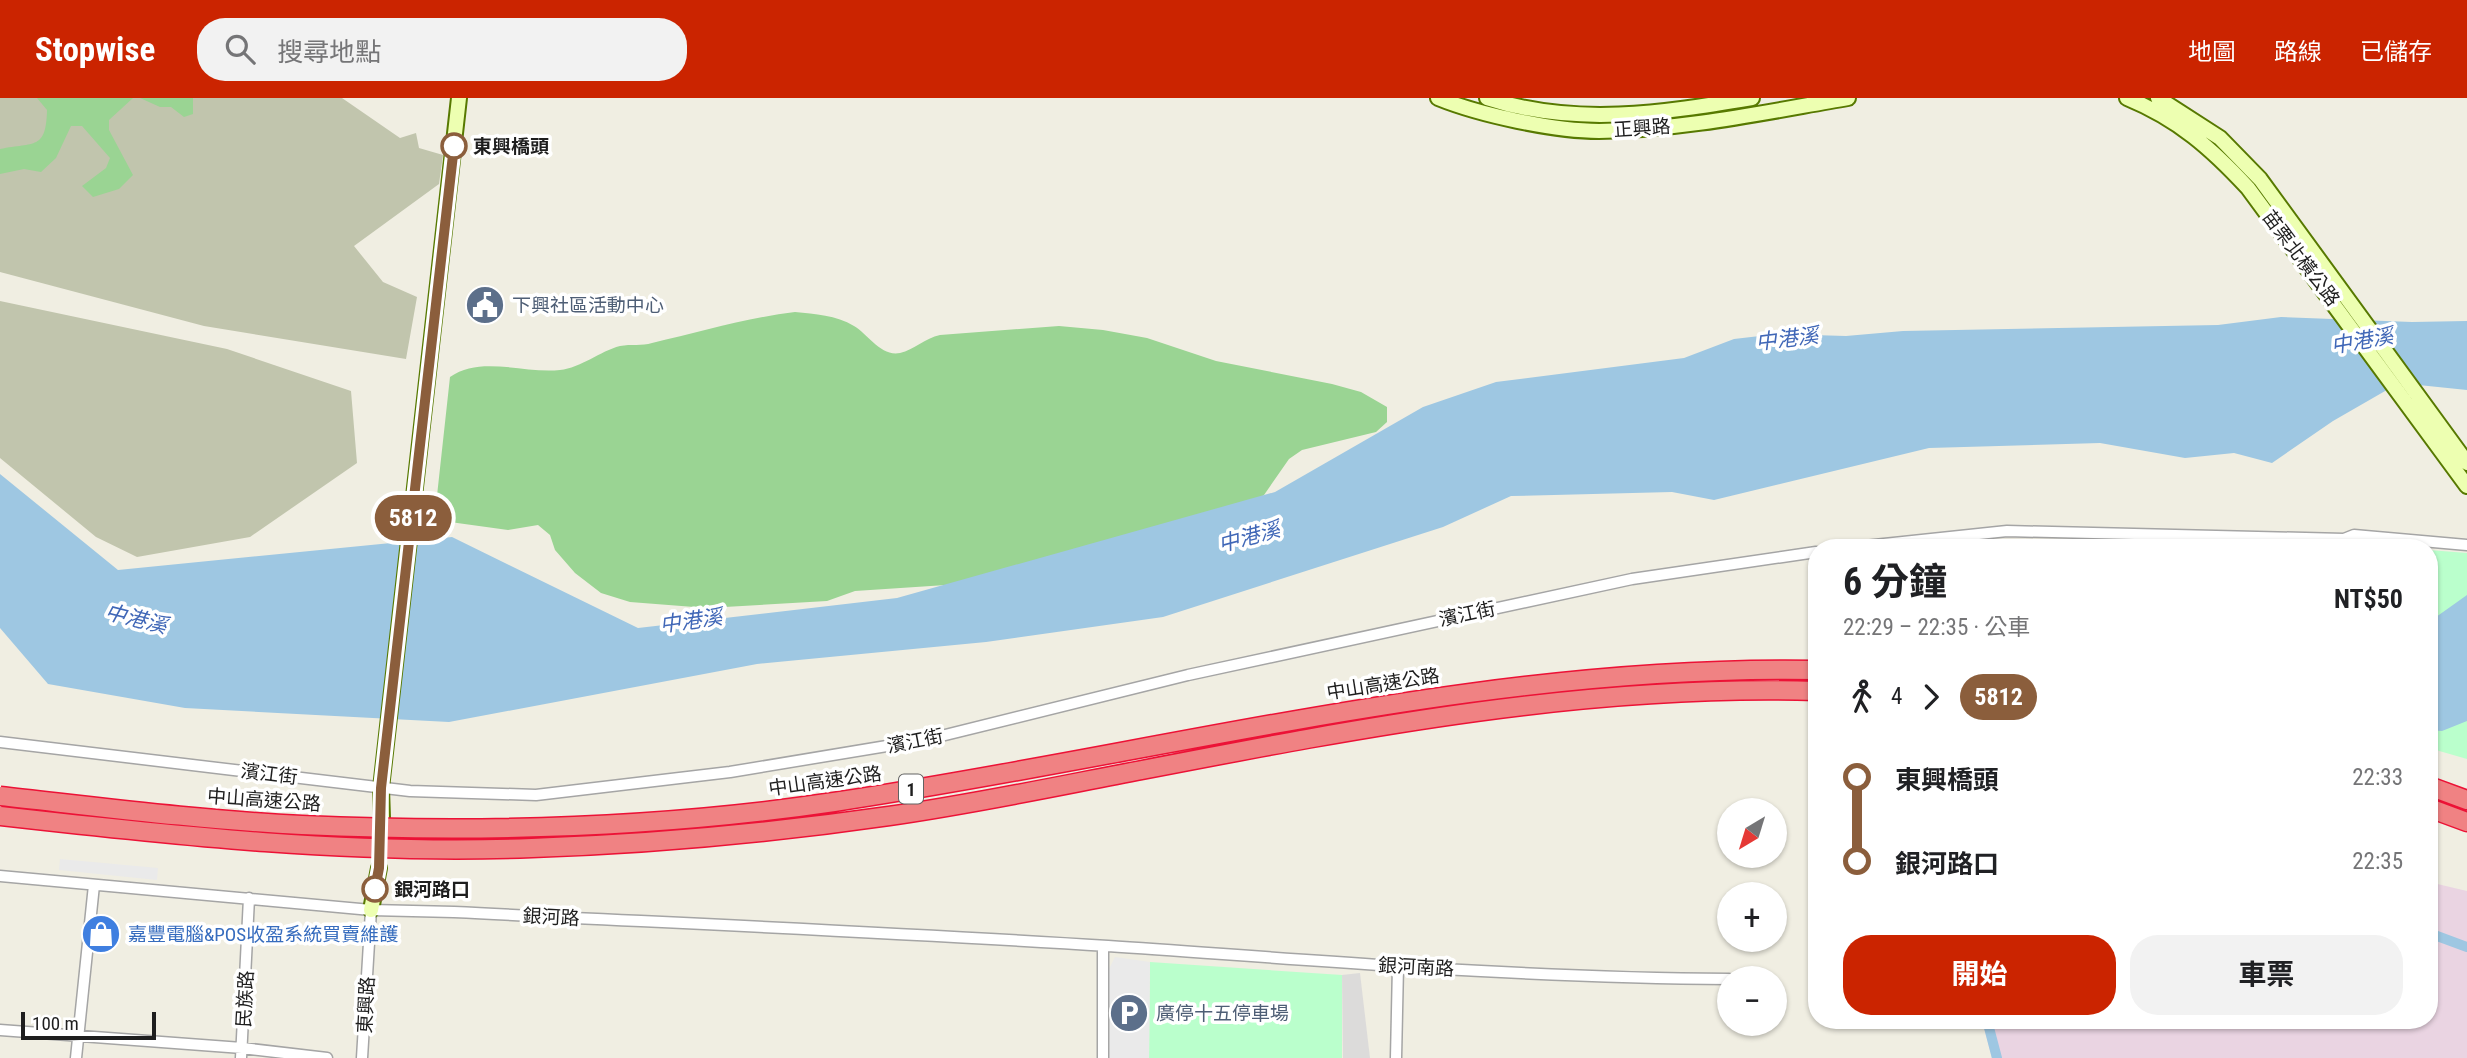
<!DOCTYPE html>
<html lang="zh-TW">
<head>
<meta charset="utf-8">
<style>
  :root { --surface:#fff; --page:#f2f2f2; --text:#202124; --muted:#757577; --accent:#cb2400 }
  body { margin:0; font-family:"Roboto Condensed","Noto Sans TC",sans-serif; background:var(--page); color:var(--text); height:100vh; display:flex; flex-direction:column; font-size:26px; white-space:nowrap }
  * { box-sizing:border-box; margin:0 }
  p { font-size:23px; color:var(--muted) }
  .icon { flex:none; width:38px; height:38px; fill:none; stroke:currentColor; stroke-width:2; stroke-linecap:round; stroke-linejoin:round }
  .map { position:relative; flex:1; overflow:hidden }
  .panel { position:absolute; left:1808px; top:441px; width:630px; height:490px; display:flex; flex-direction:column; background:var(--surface); border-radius:28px; box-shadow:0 2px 5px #0004 }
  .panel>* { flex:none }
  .badge { padding:0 14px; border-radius:23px; font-size:24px; line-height:46px }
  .needle { width:46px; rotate:218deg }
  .buttons { position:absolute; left:1717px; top:700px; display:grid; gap:14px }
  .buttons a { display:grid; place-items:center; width:70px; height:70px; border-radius:50%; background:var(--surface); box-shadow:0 2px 5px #0004; font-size:35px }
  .scale { position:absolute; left:21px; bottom:18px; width:135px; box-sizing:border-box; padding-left:7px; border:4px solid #1e1e1e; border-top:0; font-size:19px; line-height:24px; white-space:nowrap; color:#1e1e1e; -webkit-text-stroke:5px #fff; paint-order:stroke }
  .map>.badge { position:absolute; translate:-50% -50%; box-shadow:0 0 0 4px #fff }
  .legs { display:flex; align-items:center; gap:10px; height:77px; padding:0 35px; font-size:23px }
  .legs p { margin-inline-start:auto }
  .overview { display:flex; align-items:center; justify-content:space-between; height:119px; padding:0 35px }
  h1 { font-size:38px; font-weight:700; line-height:52px }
  .primary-button { display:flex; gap:14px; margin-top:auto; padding:14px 35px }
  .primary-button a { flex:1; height:80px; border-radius:28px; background:var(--accent); color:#fff; font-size:28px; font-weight:700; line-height:80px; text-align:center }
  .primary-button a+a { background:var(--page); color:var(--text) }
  ul { padding:0 35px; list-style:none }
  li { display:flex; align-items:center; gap:24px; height:84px; font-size:26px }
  li i { display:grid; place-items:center; width:10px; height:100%; margin:0 9px; background:currentColor }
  li i::after { content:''; width:18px; height:18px; margin:-9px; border:5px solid; border-radius:50%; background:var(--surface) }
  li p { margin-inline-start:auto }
  li:first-child i { background:linear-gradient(#0000 50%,currentColor 0) }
  li:last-child i { background:linear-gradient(currentColor 50%,#0000 0) }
  header { display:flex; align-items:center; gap:42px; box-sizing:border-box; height:98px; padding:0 35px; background:var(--accent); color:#fff }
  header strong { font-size:33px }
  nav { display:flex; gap:38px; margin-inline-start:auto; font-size:24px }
  .search { width:490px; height:63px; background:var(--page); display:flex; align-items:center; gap:18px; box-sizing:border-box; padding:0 24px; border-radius:28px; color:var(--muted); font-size:26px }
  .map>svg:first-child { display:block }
  .residential { fill:#dcdbda }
  .industrial { fill:#ead4e2 }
  .construction { fill:#c1c5ad }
  .forest { fill:#9ad493 }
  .park { fill:#baffcc }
  .parking { fill:#eaeaea }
  .water { fill:#9ec7e2 }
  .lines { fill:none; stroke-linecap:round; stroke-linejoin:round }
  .canal { stroke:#9ec7e2; stroke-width:10 }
  .street-casing { stroke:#a5a5a5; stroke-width:13 }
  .secondary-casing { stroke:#577900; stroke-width:18 }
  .highway-casing { stroke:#ec1236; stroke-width:21 }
  .street { stroke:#fff; stroke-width:10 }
  .secondary { stroke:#edffb1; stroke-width:14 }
  .highway { stroke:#f08283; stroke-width:18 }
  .highway-bridge-casing { stroke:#ec1236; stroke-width:21; stroke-linecap:butt }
  .highway-bridge { stroke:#f08283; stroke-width:18 }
  .line-1-casing { stroke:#fff; stroke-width:16 }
  .line-1 { stroke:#8b5e3c; stroke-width:10 }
  .stop-1-dot { fill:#fff; stroke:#8b5e3c; stroke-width:3.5 }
  .labels { text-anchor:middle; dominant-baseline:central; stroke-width:7; stroke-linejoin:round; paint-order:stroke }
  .shield { fill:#fff; stroke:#626262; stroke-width:2 }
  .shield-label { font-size:18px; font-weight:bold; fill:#1e1e1e }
  .street-label { font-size:19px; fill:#1e1e1e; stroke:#fff }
  .stop-label { font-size:19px; font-weight:bold; fill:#1e1e1e; stroke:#fff; text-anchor:start }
  .service-label { font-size:19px; fill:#4e5e75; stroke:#fff; text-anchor:start }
  .shop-label { font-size:19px; fill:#366cbe; stroke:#fff; text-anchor:start }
  .water-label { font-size:21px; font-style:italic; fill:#4067b7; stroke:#fff }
</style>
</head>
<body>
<header>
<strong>Stopwise</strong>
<div class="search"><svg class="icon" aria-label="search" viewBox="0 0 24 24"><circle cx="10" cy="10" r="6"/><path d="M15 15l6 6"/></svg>搜尋地點</div>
<nav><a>地圖</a><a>路線</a><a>已儲存</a></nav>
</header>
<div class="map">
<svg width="2467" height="960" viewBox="0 0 2467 960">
  <rect width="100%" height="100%" fill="#f0eee2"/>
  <path class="residential" d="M 1360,875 L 1370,960 L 1343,960 L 1342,877 Z"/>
  <path class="industrial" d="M 2429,784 L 2467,793 L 2467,960 L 1992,960 L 1982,922 L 2429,922 Z"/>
  <path class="construction" d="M 0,0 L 342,0 L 400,40 L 416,35 L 419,50 L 443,57 L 439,86 L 354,148 L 383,184 L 417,199 L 406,261 L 204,228 L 0,174 Z
    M 0,203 L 227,251 L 351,293 L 357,365 L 250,439 L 137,459 L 96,439 L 0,360 Z"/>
  <path class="forest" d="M 37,0 L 133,0 L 109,22 L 109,32 L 133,77 L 119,91 L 93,99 L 82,88 L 106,70 L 110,60 L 82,28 L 71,28 L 56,60 L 41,74 L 24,71 L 0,76 L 0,51 C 35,44 46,52 47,12 Z
    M 140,0 L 193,0 L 193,16 L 184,19 L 171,9 L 160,9 Z
    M 795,214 C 815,216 836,217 854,228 C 868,236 881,259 900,255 C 914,252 925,240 940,237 L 1059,228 L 1103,232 L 1147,240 L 1216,263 L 1332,286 L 1361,294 L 1387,309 L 1387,324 L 1376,334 L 1302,352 L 1289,361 L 1264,397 L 1241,413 L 946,487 L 855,493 L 827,503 L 707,510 L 630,504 L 601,495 L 575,475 L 555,452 L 550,437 L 538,427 L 508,432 L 450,424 L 434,425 L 450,279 C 481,257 524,276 560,272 C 581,270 600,253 620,248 C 631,246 642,248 652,245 C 700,234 746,220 795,214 Z"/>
  <path class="park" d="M 2429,452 L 2467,455 L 2467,661 L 2429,650 Z
    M 1150,864 L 1342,877 L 1342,960 L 1149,960 Z"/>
  <path class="parking" d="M 60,761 L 158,770 L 157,782 L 59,772 Z
    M 1115,859 L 1150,864 L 1149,960 L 1108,960 L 1109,871 Z"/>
  <path class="water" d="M 2281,219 L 2412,224 L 2467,223 L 2467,292 L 2399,285 L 2333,323 L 2272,365 L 2234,355 L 2185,360 L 2100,345 L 1929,350 L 1714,402 L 1672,394 L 1511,398 L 1443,429 L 1163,519 L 986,544 L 757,566 L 449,624 L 185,610 L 48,586 L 0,530 L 0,376 L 118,472 L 452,439 L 638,530 L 897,500 L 1275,394 L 1423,309 L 1496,284 L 1684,260 L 1734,241 L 1777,236 L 1846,238 L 1903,233 L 2218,227 Z
    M 2467,497 L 2467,623 L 2442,633 L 2429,632 L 2429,524 Z"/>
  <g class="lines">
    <path class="canal" d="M 2429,835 L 2467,849
      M 1987,922 L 1997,960"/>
    <g class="street-casing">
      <path id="street" d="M 1846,450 L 2007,433 L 2344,441 L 2354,437 L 2467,447
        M 0,644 L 410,693 L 536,697 L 730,674 L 929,641 L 1188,577 L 1632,481 L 1816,454
        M 0,778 L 371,812 L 454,814 C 672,825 890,834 1108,848 C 1314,862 1522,880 1729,881
        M 0,932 L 242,950 L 327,960
        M 76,960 L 94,787
        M 241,960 L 249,800
        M 362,960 L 371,812
        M 1103,960 L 1103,848
        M 1396,960 L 1398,868"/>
    </g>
    <g class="secondary-casing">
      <path id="secondary" d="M 1438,0 C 1480,17 1554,33 1599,33 C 1683,32 1766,14 1848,0
        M 1487,0 C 1575,29 1663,15 1752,0
        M 2127,0 C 2178,21 2211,50 2248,90 L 2467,388
        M 2158,0 L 2220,40 L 2260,81 L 2467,365
        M 382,720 L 381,690 L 459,0
        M 371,812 L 379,770"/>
    </g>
    <g class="highway-casing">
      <path id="highway" d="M 2429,688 L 2467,702
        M 2429,710 L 2467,724"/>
    </g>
    <use href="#street" class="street"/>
    <use href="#secondary" class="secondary"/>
    <use href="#highway" class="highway"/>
    <g class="highway-bridge-casing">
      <path id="highway-bridge" d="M 0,698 C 100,709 201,722 302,727 C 480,735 658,730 834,704 C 1161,655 1484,566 1816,572
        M 0,718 C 176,738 354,757 532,750 C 651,746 771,735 889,718 C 974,706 1058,688 1142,672 C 1364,629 1590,586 1816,593"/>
    </g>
    <use href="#highway-bridge" class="highway-bridge"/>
  </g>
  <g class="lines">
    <g class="line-1-casing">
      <path id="line-1" d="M 375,791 L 379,770 L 381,690 L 454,48"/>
    </g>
    <use href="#line-1" class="line-1"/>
  </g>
  <defs>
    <g id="civic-disc" transform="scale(2.0125)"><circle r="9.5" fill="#5c6f8a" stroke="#fff"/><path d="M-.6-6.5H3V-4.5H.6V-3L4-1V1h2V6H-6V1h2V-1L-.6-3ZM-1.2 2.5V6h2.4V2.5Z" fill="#fff"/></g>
    <g id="shop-disc" transform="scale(2.0125)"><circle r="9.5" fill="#3f7fe0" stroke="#fff"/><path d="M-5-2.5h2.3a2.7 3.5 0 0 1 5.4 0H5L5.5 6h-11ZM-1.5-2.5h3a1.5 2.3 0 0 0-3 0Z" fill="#fff"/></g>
    <g id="parking-disc" transform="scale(2.0125)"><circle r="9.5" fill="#5c6f8a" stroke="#fff"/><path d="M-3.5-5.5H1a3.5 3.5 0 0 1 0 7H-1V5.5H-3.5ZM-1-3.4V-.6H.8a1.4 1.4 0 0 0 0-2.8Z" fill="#fff"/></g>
  </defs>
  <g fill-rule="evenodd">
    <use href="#civic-disc" x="485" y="207"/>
    <use href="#shop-disc" x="101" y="836"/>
    <use href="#parking-disc" x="1129" y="915"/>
  </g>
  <g class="stop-1-dot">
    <circle cx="454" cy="48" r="12"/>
    <circle cx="375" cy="791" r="12"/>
  </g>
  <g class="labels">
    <rect class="shield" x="899" y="676.5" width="24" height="29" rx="5"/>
    <g class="shield-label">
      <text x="911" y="691">1</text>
    </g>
    <g class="street-label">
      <text transform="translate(1642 30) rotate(-4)">正興路</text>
      <text transform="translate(2301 160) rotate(53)">苗栗北橫公路</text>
      <text transform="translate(1467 516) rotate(-12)">濱江街</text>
      <text transform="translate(1383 586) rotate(-9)">中山高速公路</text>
      <text transform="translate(915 643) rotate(-11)">濱江街</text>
      <text transform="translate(269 676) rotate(7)">濱江街</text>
      <text transform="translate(825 683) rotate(-8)">中山高速公路</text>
      <text transform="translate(264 702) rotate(4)">中山高速公路</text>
      <text transform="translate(551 819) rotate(3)">銀河路</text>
      <text transform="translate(1416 869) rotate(3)">銀河南路</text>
      <text transform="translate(245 901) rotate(-87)">民族路</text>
      <text transform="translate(366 907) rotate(-87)">東興路</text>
    </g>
    <g class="stop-label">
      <text x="473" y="48">東興橋頭</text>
      <text x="394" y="791">銀河路口</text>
    </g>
    <g class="service-label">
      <text x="512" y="207">下興社區活動中心</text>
      <text x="1156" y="915">廣停十五停車場</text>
    </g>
    <g class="shop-label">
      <text x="128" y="836">嘉豐電腦&amp;POS收盈系統買賣維護</text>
    </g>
    <g class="water-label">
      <text transform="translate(1787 241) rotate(-7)">中港溪</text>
      <text transform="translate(2362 243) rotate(-10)">中港溪</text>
      <text transform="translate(1249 439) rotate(-15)">中港溪</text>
      <text transform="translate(136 521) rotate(14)">中港溪</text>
      <text transform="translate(691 523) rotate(-8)">中港溪</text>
    </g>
  </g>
</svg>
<div class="buttons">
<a><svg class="needle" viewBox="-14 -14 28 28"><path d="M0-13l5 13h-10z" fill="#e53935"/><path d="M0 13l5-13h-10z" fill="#757577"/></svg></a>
<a>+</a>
<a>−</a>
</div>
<div class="scale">100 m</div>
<b class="badge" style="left:413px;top:420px;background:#8b5e3c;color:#fff">5812</b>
<section class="panel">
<div class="overview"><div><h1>6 分鐘</h1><p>22:29 – 22:35 · 公車</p></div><b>NT$50</b></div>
<div class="legs"><svg class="icon" aria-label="walk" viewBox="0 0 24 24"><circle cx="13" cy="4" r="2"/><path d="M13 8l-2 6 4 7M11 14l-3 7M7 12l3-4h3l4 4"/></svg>4<svg class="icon" aria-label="forward" viewBox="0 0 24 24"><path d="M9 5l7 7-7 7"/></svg><b class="badge" style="background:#8b5e3c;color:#fff">5812</b></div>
<ul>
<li><i style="color:#8b5e3c"></i><b>東興橋頭</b><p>22:33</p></li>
<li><i style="color:#8b5e3c"></i><b>銀河路口</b><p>22:35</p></li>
</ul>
<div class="primary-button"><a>開始</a><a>車票</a></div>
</section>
</div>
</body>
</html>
